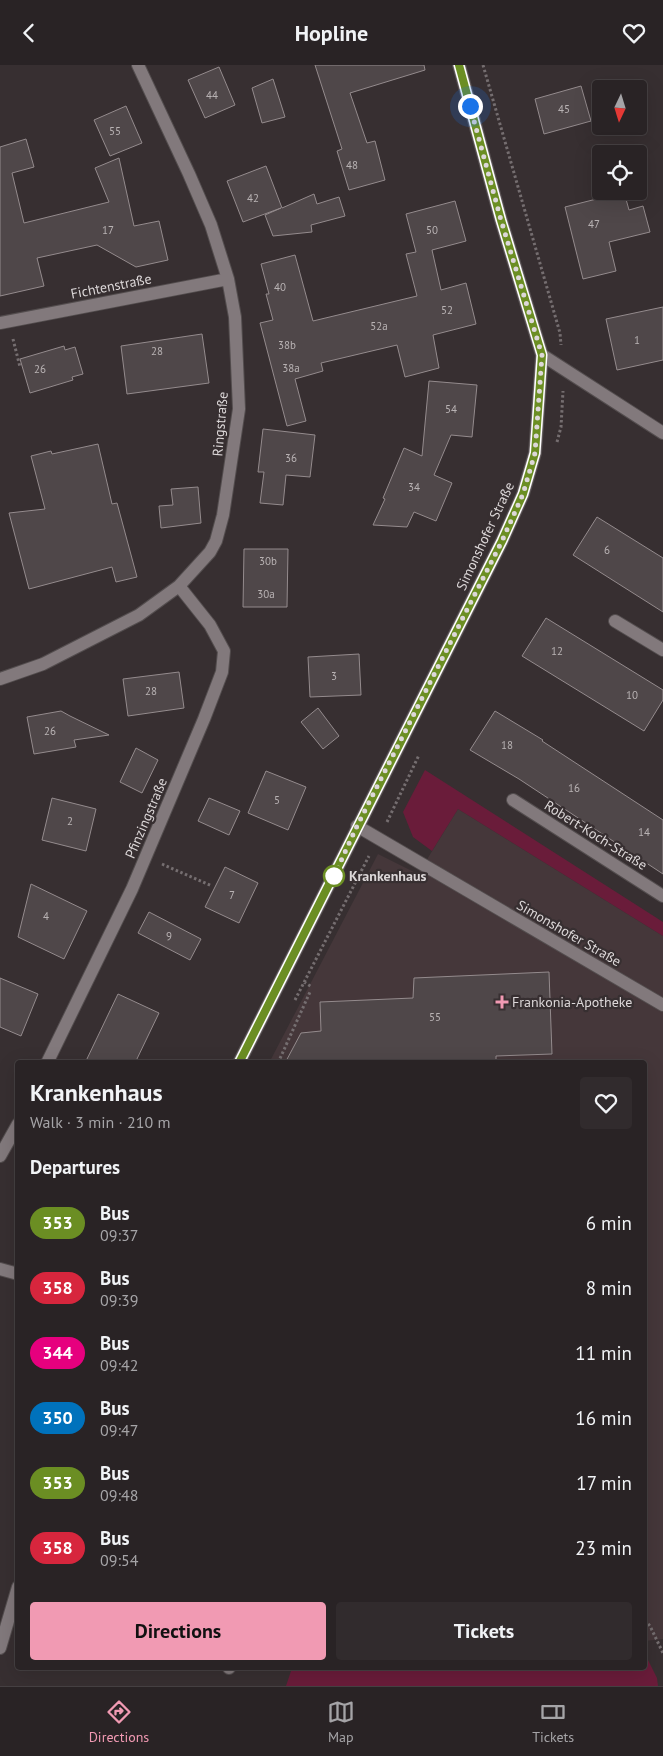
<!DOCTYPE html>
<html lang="en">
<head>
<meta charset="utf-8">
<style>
  :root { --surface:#292325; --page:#312b2d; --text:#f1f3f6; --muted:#a5a4a7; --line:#454042; --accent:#f19ab3 }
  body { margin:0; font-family:"PT Sans",sans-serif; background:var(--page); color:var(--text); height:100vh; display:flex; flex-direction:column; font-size:19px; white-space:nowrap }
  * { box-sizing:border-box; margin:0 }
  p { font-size:16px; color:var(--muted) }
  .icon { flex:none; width:28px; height:28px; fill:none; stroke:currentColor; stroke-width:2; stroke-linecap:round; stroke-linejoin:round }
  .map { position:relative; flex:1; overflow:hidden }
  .panel { position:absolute; left:15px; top:995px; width:632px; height:610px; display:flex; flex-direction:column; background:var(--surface); border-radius:5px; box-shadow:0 5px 20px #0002,0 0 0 1px var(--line) }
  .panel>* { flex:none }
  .badge { padding:0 10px; border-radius:16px; font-size:18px; line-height:32px }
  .needle { width:32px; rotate:184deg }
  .controls { position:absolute; left:592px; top:15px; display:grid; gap:10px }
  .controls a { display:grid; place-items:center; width:55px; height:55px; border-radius:5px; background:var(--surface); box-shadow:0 5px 20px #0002,0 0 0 1px var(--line); font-size:25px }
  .you { position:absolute; width:25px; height:25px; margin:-12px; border:4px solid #fff; border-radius:50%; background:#1a73e8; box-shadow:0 0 0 8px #1a73e833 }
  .map>.badge { position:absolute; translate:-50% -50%; box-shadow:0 0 0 2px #fff }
  h2 { padding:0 15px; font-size:19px; line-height:45px }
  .round { display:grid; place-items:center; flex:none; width:52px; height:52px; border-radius:5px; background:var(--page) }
  .headline { display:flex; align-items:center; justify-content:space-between; height:85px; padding:0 15px }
  h1 { font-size:24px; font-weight:700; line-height:38px }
  .button { display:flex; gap:10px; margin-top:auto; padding:10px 15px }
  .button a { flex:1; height:58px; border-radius:5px; background:var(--accent); color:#111; font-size:20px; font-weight:700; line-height:58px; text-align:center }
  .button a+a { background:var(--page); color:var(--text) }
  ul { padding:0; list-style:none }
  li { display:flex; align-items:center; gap:15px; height:65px; padding:0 15px }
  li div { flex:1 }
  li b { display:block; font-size:19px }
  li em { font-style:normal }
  li .badge { min-width:55px; font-weight:700; text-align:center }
  header { display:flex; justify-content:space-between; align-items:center; height:65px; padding:0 15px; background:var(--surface); font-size:22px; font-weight:700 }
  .menu { display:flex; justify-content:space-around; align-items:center; height:70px; border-top:1px solid var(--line); background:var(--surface); font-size:14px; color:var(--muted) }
  .menu a { display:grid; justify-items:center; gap:2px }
  .menu .on { color:var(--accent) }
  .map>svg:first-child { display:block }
  .built { fill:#45373a }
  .green { fill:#6a1c3a }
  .building { fill:#4f4749; stroke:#948b8d }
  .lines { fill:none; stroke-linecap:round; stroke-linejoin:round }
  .lane-casing { stroke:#534d4e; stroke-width:14 }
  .street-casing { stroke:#534d4e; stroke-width:14 }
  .secondary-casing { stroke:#534d4e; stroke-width:14 }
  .path { stroke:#756e70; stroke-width:3; stroke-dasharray:2.5 2.5; stroke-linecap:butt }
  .lane { stroke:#82797c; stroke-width:12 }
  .street { stroke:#82797c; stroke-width:12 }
  .secondary { stroke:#82797c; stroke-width:12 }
  .line-casing { stroke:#fff; stroke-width:11 }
  .line { stroke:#6b8e23; stroke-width:8 }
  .walk { stroke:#dcd7d8; stroke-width:5; stroke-dasharray:0 9 }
  .stop-dot { fill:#fff; stroke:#6b8e23; stroke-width:2.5 }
  .poi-dot { fill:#f19ab3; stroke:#372f31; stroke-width:2 }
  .labels { text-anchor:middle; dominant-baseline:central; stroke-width:4.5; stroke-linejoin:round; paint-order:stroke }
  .number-label { font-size:11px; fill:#b9b3b4 }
  .street-label { font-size:14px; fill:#dcd7d8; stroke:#372f31 }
  .stop-label { font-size:14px; font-weight:bold; fill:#dcd7d8; stroke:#372f31; text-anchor:start }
  .poi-label { font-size:14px; fill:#dcd7d8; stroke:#372f31; text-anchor:start }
</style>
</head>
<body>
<header><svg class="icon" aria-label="back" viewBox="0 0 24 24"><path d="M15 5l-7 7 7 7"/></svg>Hopline<svg class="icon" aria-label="heart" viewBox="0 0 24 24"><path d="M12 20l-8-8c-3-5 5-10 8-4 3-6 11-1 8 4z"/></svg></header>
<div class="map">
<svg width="663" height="1621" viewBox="0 0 663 1621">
  <rect width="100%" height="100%" fill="#372f31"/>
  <path class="built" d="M 458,744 L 663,871 L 663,1574 L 645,1576 L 645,998 L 269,998 L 378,789 L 418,809 Z"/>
  <path class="green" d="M 425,705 L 663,857 L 663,871 L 458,744 L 432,786 L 413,772 L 403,747 Z
    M 645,1589 L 657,1613 L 658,1621 L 286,1621 L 292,1603 L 645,1602 Z"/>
  <path class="building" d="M 315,0 L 424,0 L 425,5 L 350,28 L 367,78 L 375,76 L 385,115 L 349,125 L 337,86 L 342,84 Z
    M 219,2 L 235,40 L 205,53 L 188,15 Z
    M 273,14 L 285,52 L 262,58 L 252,23 Z
    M 581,21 L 591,56 L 544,69 L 535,34 Z
    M 126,41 L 142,78 L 110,91 L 94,55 Z
    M 26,74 L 34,102 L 12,108 L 24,158 L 109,137 L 95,103 L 119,93 L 134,161 L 159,156 L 168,195 L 136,202 L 97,180 L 37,193 L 44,221 L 0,231 L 0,82 Z
    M 266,101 L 282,143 L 314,129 L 317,139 L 339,132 L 345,151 L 311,160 L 312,167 L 273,171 L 265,150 L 281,143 L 243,157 L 227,116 Z
    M 624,127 L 629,145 L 643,141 L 650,167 L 609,177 L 616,206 L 583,214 L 565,142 Z
    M 455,136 L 466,176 L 432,185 L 441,225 L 466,218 L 476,259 L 433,270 L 439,303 L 405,312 L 397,280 L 321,298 L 323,306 L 295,314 L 306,356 L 287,361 L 260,258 L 273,255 L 266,229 L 269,229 L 261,199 L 295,190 L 313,256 L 417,231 L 406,189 L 416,187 L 406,149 Z
    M 663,242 L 663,295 L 617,305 L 606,254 Z
    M 202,269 L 209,318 L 127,329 L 121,281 Z
    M 64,281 L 65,285 L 75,282 L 83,309 L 72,312 L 73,315 L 30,328 L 20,294 Z
    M 429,316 L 477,320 L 472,372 L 451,370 L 434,410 L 452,418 L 436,456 L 414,447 L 407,462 L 373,460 L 385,434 L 383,433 L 404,383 L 422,391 Z
    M 263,364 L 315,370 L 310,412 L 286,410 L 283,440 L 260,438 L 264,407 L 258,407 Z
    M 98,379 L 112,439 L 117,438 L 137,512 L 116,517 L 112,502 L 29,524 L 9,448 L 45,444 L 31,391 L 51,386 L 52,389 Z
    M 198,422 L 201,458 L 161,463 L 159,441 L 173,440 L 171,424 Z
    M 597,452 L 663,493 L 663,547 L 573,490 Z
    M 244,484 L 288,484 L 287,542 L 243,542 Z
    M 546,553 L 663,625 L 663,635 L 644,666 L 522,591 Z
    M 359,589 L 361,630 L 310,632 L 308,592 Z
    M 179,607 L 184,643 L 128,651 L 123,614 Z
    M 318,643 L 339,671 L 323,684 L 301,657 Z
    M 61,646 L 70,651 L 109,670 L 74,675 L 76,682 L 34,689 L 27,652 Z
    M 495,646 L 543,675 L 542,676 L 663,755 L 663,809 L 519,714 L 470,685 Z
    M 136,683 L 158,695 L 142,728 L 120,717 Z
    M 266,706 L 306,722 L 288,765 L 248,748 Z
    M 52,733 L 96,744 L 86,786 L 42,775 Z
    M 209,733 L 240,746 L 229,770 L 198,756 Z
    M 225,802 L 258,818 L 239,858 L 205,842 Z
    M 31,819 L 87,846 L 64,894 L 18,872 Z
    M 149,847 L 201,874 L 190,895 L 138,868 Z
    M 549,907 L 552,989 L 496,991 L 496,998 L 285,998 L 301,968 L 321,966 L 320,937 L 413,933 L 414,913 Z
    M 0,913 L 38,929 L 21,971 L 0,962 Z
    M 118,929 L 159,948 L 135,998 L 85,998 Z"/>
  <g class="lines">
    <g class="lane-casing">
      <path id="lane" d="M 615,556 L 663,585
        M 229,1602 L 229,1603"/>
    </g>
    <g class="street-casing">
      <path id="street" d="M 0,258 L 228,214
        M 542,290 L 663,368
        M 0,614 L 43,599 L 139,550 L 179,521 L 210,487 L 216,476 L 223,450 L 239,344 L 235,252 L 228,214 L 211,160 L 189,109 L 138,0
        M 513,735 L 663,831
        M 357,761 L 663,940
        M 47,998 L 132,824 L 204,654 L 222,607 L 224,586 L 210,560 L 179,521
        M 0,1091 L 18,1059
        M 0,1204 L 18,1209"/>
    </g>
    <g class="secondary-casing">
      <path id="secondary" d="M 239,998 L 502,476 L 523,429 L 535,388 L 542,290 L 501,155 L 459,0
        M 0,1583 L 18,1522"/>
    </g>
    <path class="path" d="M 483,0 L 560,268 L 561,280
      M 13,274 L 20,302
      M 557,377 L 561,362 L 563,326
      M 387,757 L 419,690
      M 162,799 L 212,821
      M 304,917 L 312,922
      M 295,935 L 369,791
      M 278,998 L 310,927
      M 645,1555 L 650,1561 L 663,1588"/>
    <use href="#lane" class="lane"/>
    <use href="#street" class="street"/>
    <use href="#secondary" class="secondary"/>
  </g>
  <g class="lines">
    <g class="line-casing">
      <path id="line" d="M 239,998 L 502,476 L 523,429 L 535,388 L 542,290 L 501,155 L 459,0"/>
    </g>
    <use href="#line" class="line"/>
    <path class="walk" d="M 334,811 L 357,761 L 502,476 L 523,429 L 535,388 L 542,290 L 501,155 L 470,41"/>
  </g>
  <circle class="stop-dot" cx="334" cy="811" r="10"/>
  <path class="poi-dot" d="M499.5 929.5h5v5h5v5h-5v5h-5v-5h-5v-5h5z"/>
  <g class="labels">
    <g class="number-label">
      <text x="212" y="30">44</text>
      <text x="564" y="44">45</text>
      <text x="115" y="66">55</text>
      <text x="352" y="100">48</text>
      <text x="253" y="133">42</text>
      <text x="594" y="159">47</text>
      <text x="108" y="165">17</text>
      <text x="432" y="165">50</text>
      <text x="280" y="222">40</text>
      <text x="447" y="245">52</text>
      <text x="379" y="261">52a</text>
      <text x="637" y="275">1</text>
      <text x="287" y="280">38b</text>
      <text x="157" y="286">28</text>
      <text x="291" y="303">38a</text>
      <text x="40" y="304">26</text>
      <text x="451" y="344">54</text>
      <text x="291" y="393">36</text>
      <text x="414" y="422">34</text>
      <text x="607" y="485">6</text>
      <text x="268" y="496">30b</text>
      <text x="266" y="529">30a</text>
      <text x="557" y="586">12</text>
      <text x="334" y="611">3</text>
      <text x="151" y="626">28</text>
      <text x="632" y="630">10</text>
      <text x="50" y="666">26</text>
      <text x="507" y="680">18</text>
      <text x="574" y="723">16</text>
      <text x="277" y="735">5</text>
      <text x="70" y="756">2</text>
      <text x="644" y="767">14</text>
      <text x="232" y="830">7</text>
      <text x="46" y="851">4</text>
      <text x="169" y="871">9</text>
      <text x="435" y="952">55</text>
    </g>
    <g class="street-label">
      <text transform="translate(111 221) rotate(-11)">Fichtenstraße</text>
      <text transform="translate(220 359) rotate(-85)">Ringstraße</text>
      <text transform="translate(485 471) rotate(-65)">Simonshofer Straße</text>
      <text transform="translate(146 753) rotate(-67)">Pfinzingstraße</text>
      <text transform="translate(596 770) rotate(32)">Robert-Koch-Straße</text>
      <text transform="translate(569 868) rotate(30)">Simonshofer Straße</text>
    </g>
    <g class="stop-label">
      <text x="349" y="811">Krankenhaus</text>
    </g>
    <g class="poi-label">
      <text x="512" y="937">Frankonia-Apotheke</text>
    </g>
  </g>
</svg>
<div class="controls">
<a><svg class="needle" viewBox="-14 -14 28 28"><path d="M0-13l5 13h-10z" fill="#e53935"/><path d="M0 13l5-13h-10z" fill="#a5a4a7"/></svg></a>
<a><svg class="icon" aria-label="locate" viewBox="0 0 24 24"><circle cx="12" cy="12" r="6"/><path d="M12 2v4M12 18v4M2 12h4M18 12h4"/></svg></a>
</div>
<div class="you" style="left:470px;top:41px"></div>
<section class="panel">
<div class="headline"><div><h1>Krankenhaus</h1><p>Walk · 3 min · 210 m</p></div><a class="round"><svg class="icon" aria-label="heart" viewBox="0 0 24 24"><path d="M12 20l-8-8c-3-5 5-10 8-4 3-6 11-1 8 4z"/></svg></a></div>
<h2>Departures</h2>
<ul>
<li><span class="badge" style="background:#6b8e23;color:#fff">353</span><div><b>Bus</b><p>09:37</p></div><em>6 min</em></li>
<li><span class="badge" style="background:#d7263d;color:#fff">358</span><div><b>Bus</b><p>09:39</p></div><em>8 min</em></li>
<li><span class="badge" style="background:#e6007e;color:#fff">344</span><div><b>Bus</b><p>09:42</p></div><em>11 min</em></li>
<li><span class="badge" style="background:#0072bc;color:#fff">350</span><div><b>Bus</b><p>09:47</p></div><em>16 min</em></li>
<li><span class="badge" style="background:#6b8e23;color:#fff">353</span><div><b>Bus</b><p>09:48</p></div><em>17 min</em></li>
<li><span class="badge" style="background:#d7263d;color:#fff">358</span><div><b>Bus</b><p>09:54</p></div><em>23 min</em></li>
</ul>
<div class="button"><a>Directions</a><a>Tickets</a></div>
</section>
</div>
<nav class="menu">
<a class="on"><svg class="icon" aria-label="directions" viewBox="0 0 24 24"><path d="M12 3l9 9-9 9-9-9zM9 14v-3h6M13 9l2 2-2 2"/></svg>Directions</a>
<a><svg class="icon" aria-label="map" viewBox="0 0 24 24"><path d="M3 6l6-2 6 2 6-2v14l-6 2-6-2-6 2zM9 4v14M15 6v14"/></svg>Map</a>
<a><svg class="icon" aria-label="tickets" viewBox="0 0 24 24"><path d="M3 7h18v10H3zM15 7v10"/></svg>Tickets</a>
</nav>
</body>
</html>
